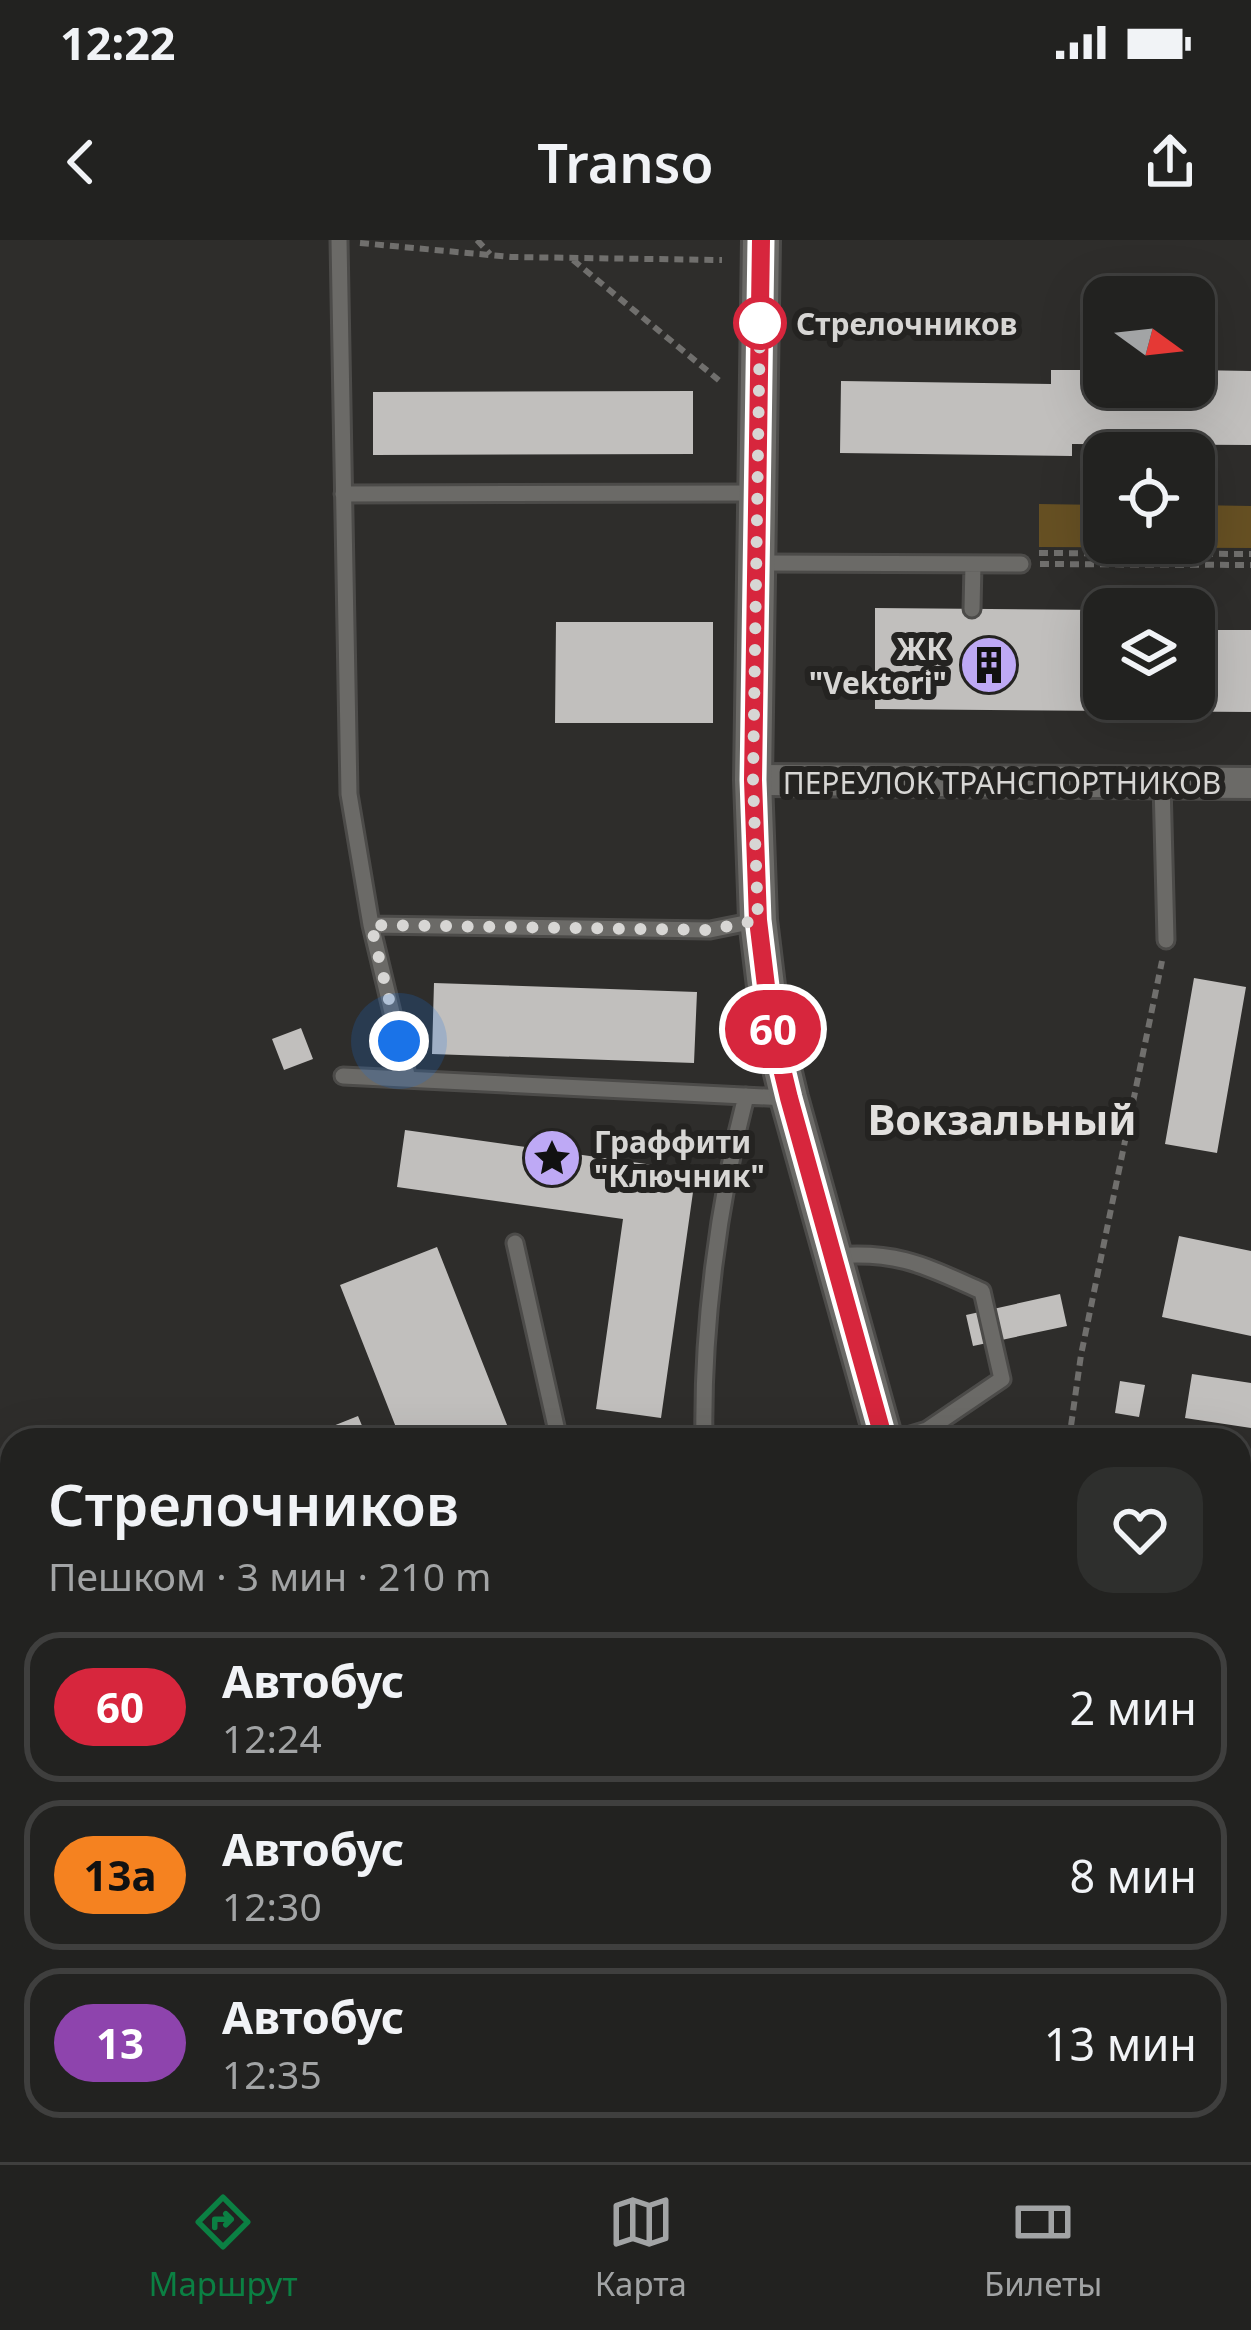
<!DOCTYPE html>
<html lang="ru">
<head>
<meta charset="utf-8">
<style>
  :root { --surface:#222220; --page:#2e2f2d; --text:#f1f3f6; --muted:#a2a4a5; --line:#3f3f3e; --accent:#0b8043 }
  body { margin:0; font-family:"Noto Sans",sans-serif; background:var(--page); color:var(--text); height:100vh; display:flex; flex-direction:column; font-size:45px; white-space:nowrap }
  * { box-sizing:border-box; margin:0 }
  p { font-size:39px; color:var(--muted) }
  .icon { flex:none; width:66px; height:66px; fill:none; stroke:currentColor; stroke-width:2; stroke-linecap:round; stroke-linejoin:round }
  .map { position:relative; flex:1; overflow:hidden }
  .sheet { position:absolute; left:0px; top:1188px; width:1251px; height:735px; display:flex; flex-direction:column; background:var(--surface); border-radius:36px 36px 0 0; box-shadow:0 12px 48px #0002,0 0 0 3px var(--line) }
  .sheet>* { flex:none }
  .badge { padding:0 24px; border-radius:39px; font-size:42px; line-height:78px }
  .needle { width:78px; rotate:105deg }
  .buttons { position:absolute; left:1083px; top:36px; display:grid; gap:24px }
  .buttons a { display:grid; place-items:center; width:132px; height:132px; border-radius:24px; background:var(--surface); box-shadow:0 12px 48px #0002,0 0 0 3px var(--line); font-size:60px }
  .you { position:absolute; width:60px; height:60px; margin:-30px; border:9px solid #fff; border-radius:50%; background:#1a73e8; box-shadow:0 0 0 18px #1a73e833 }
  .map>.badge { position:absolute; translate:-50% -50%; box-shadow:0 0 0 6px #fff }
  .round { display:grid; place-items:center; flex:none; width:126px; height:126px; border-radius:36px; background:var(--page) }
  .headline { display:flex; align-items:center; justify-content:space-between; height:204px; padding:0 48px }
  h1 { font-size:57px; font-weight:600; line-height:90px }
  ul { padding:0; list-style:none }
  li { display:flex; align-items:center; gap:36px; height:150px; margin:0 24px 18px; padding:0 24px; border:6px solid var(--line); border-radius:36px }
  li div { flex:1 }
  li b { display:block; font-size:45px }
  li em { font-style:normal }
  li .badge { min-width:132px; font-weight:700; text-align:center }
  .status { display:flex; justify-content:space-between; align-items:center; height:84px; padding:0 60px; background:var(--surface); direction:ltr }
  .status svg { height:33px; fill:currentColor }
  header { display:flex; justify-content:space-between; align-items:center; height:156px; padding:0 48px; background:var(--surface); font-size:54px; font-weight:600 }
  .dock { display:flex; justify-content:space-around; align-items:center; height:168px; border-top:3px solid var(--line); background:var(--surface); font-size:33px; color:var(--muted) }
  .dock a { display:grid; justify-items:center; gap:6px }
  .dock .on { color:var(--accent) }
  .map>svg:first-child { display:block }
  .green { fill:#665023 }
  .building { fill:#c1bfbd }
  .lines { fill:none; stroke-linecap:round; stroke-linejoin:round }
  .service-casing { stroke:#4c4b49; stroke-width:21 }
  .minor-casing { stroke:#4c4b49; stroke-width:36 }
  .secondary-casing { stroke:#4c4b49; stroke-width:42 }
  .path { stroke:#706f6d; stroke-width:6; stroke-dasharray:9 6; stroke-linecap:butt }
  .service { stroke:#6b6a67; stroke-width:15 }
  .minor { stroke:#6b6a67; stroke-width:30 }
  .secondary { stroke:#6b6a67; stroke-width:36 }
  .line-casing { stroke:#fff; stroke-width:27 }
  .line { stroke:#d7263d; stroke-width:18 }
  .walk { stroke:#d7d6d4; stroke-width:12; stroke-dasharray:0 21.6 }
  .stop-dot { fill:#fff; stroke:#d7263d; stroke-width:6 }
  .labels { text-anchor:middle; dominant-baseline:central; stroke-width:12; stroke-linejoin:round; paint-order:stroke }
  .stop-label { font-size:30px; font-weight:bold; fill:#d7d6d4; stroke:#242321; text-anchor:start }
  .poi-label { font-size:30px; font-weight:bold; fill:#d7d6d4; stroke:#242321; text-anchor:end }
  .street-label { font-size:30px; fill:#d7d6d4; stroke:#242321 }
  .district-label { font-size:42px; font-weight:bold; fill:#e2e0de; stroke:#242321 }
</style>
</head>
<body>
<div class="status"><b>12:22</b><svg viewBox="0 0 49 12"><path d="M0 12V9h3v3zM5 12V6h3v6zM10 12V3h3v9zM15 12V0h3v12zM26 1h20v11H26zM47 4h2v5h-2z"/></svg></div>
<header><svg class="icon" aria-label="back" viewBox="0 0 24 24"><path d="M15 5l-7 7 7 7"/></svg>Transo<svg class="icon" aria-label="share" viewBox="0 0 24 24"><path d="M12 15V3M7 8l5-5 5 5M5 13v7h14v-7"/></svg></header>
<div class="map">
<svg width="1251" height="1922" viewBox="0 0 1251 1922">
  <rect width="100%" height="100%" fill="#2e2d2b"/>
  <path class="green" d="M 1039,264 L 1104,265 L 1104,303 L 1194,303 L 1194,265 L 1251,266 L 1251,308 L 1039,307 Z"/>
  <path class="building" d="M 1051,130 L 1104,130 L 1104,147 L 1194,147 L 1194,130 L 1251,131 L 1251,205 L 1072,204 L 1072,216 L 840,213 L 841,141 L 1051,144 Z
    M 693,151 L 693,214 L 373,215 L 373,152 Z
    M 875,368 L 1104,370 L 1104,459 L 1194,459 L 1194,390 L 1251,390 L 1251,472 L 875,469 Z
    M 556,382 L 713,382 L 713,483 L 555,483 Z
    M 1194,738 L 1246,747 L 1217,913 L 1165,904 Z
    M 434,743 L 697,752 L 694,823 L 432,814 Z
    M 301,788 L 313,819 L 284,830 L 272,799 Z
    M 405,890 L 696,931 L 661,1178 L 596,1169 L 623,979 L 397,947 Z
    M 1179,996 L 1251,1011 L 1251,1096 L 1162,1077 Z
    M 437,1007 L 513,1200 L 401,1200 L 340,1045 Z
    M 1060,1054 L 1067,1086 L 973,1106 L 966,1075 Z
    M 1192,1134 L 1251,1143 L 1251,1188 L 1185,1178 Z
    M 1120,1141 L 1145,1145 L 1139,1177 L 1115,1173 Z
    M 358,1176 L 368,1200 L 327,1200 L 323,1190 Z
    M 1251,1395 L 1251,1519 L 1239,1524 L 1239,1400 Z
    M 1243,1643 L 1251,1650 L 1251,1711 L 1239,1724 L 1239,1647 Z
    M 1239,1858 L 1251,1868 L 1251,1922 L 1231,1922 L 1218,1911 L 1239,1911 Z
    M 964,1911 L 1027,1911 L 1024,1922 L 961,1922 Z"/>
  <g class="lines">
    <g class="service-casing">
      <path id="service" d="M 339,0 L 349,554 L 371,685 L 408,839
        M 343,254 L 756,253
        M 755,323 L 1021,324
        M 972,369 L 973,324
        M 1162,543 L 1166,700
        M 371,685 L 710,690 L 755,681
        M 343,836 L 786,858
        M 515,1003 L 559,1200
        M 835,1016 C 899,1011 925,1026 982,1051 L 1002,1139 L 927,1190 L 894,1200
        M 704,1200 C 702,1089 718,963 746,856"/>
    </g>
    <g class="minor-casing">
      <path id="minor" d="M 753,540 L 1251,543"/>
    </g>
    <g class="secondary-casing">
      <path id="secondary" d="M 761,0 L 753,540 L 758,680 L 770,779 L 789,858 L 884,1200
        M 913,1922 L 915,1911"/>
    </g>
    <path class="path" d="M 477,0 L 490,14
      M 360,3 L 511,17 L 722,20
      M 573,20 L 721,142
      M 1039,313 L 1251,314
      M 1040,324 L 1251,325
      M 1069,1200 L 1081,1115 L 1162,721"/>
    <use href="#service" class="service"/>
    <use href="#minor" class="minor"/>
    <use href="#secondary" class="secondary"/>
  </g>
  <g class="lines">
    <g class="line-casing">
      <path id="line" d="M 761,0 L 753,540 L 758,680 L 770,779 L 789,858 L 884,1200"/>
    </g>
    <use href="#line" class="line"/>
    <path class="walk" d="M 399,801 L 371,685 L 710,690 L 758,680 L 753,540 L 760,80 L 760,83"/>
  </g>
  <defs>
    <g id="building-disc" transform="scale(3)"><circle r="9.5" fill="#bea9f5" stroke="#242321"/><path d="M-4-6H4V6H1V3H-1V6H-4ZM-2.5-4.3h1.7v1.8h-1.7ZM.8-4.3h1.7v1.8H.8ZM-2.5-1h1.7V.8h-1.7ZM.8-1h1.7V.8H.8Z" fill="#111"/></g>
    <g id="sight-disc" transform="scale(3)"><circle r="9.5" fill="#bea9f5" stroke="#242321"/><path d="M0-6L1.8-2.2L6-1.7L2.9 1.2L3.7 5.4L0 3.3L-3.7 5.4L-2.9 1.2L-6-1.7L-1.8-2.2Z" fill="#111"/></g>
  </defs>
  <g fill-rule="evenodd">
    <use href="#building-disc" x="989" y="425"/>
    <use href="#sight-disc" x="552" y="918"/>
  </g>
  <circle class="stop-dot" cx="760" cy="83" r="24"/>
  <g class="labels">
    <g class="stop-label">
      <text x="796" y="83">Стрелочников</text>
    </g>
    <g class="poi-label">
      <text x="947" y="408">ЖК<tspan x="947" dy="34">"Vektori"</tspan></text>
      <text x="594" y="901" text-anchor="start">Граффити<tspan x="594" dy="34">"Ключник"</tspan></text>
    </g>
    <g class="street-label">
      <text x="1002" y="542">ПЕРЕУЛОК ТРАНСПОРТНИКОВ</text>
    </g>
    <g class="district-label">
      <text x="1002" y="878">Вокзальный</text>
    </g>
  </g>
</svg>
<div class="buttons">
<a><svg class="needle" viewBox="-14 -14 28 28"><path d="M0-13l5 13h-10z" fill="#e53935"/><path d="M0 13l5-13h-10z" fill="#a2a4a5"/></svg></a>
<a><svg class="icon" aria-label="locate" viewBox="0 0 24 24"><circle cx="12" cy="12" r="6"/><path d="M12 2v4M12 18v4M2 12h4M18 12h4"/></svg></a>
<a><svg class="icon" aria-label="layers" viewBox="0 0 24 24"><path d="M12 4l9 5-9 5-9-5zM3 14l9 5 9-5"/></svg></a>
</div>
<div class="you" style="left:399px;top:801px"></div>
<b class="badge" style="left:773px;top:789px;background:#d7263d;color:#fff">60</b>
<section class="sheet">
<div class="headline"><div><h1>Стрелочников</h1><p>Пешком · 3 мин · 210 m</p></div><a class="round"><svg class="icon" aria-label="heart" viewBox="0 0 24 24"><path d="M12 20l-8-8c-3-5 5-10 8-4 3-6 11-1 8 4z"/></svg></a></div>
<ul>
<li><span class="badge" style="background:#d7263d;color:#fff">60</span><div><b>Автобус</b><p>12:24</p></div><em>2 мин</em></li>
<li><span class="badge" style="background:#f58220;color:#111">13а</span><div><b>Автобус</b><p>12:30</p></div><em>8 мин</em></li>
<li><span class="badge" style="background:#8e44ad;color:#fff">13</span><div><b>Автобус</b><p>12:35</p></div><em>13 мин</em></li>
</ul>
</section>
</div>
<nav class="dock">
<a class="on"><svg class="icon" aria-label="directions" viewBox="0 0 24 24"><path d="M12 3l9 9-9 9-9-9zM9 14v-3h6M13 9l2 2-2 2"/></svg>Маршрут</a>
<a><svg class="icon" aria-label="map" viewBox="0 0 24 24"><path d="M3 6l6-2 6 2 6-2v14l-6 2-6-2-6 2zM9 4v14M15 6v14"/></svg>Карта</a>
<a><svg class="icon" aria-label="tickets" viewBox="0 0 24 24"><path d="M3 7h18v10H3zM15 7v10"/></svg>Билеты</a>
</nav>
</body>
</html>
